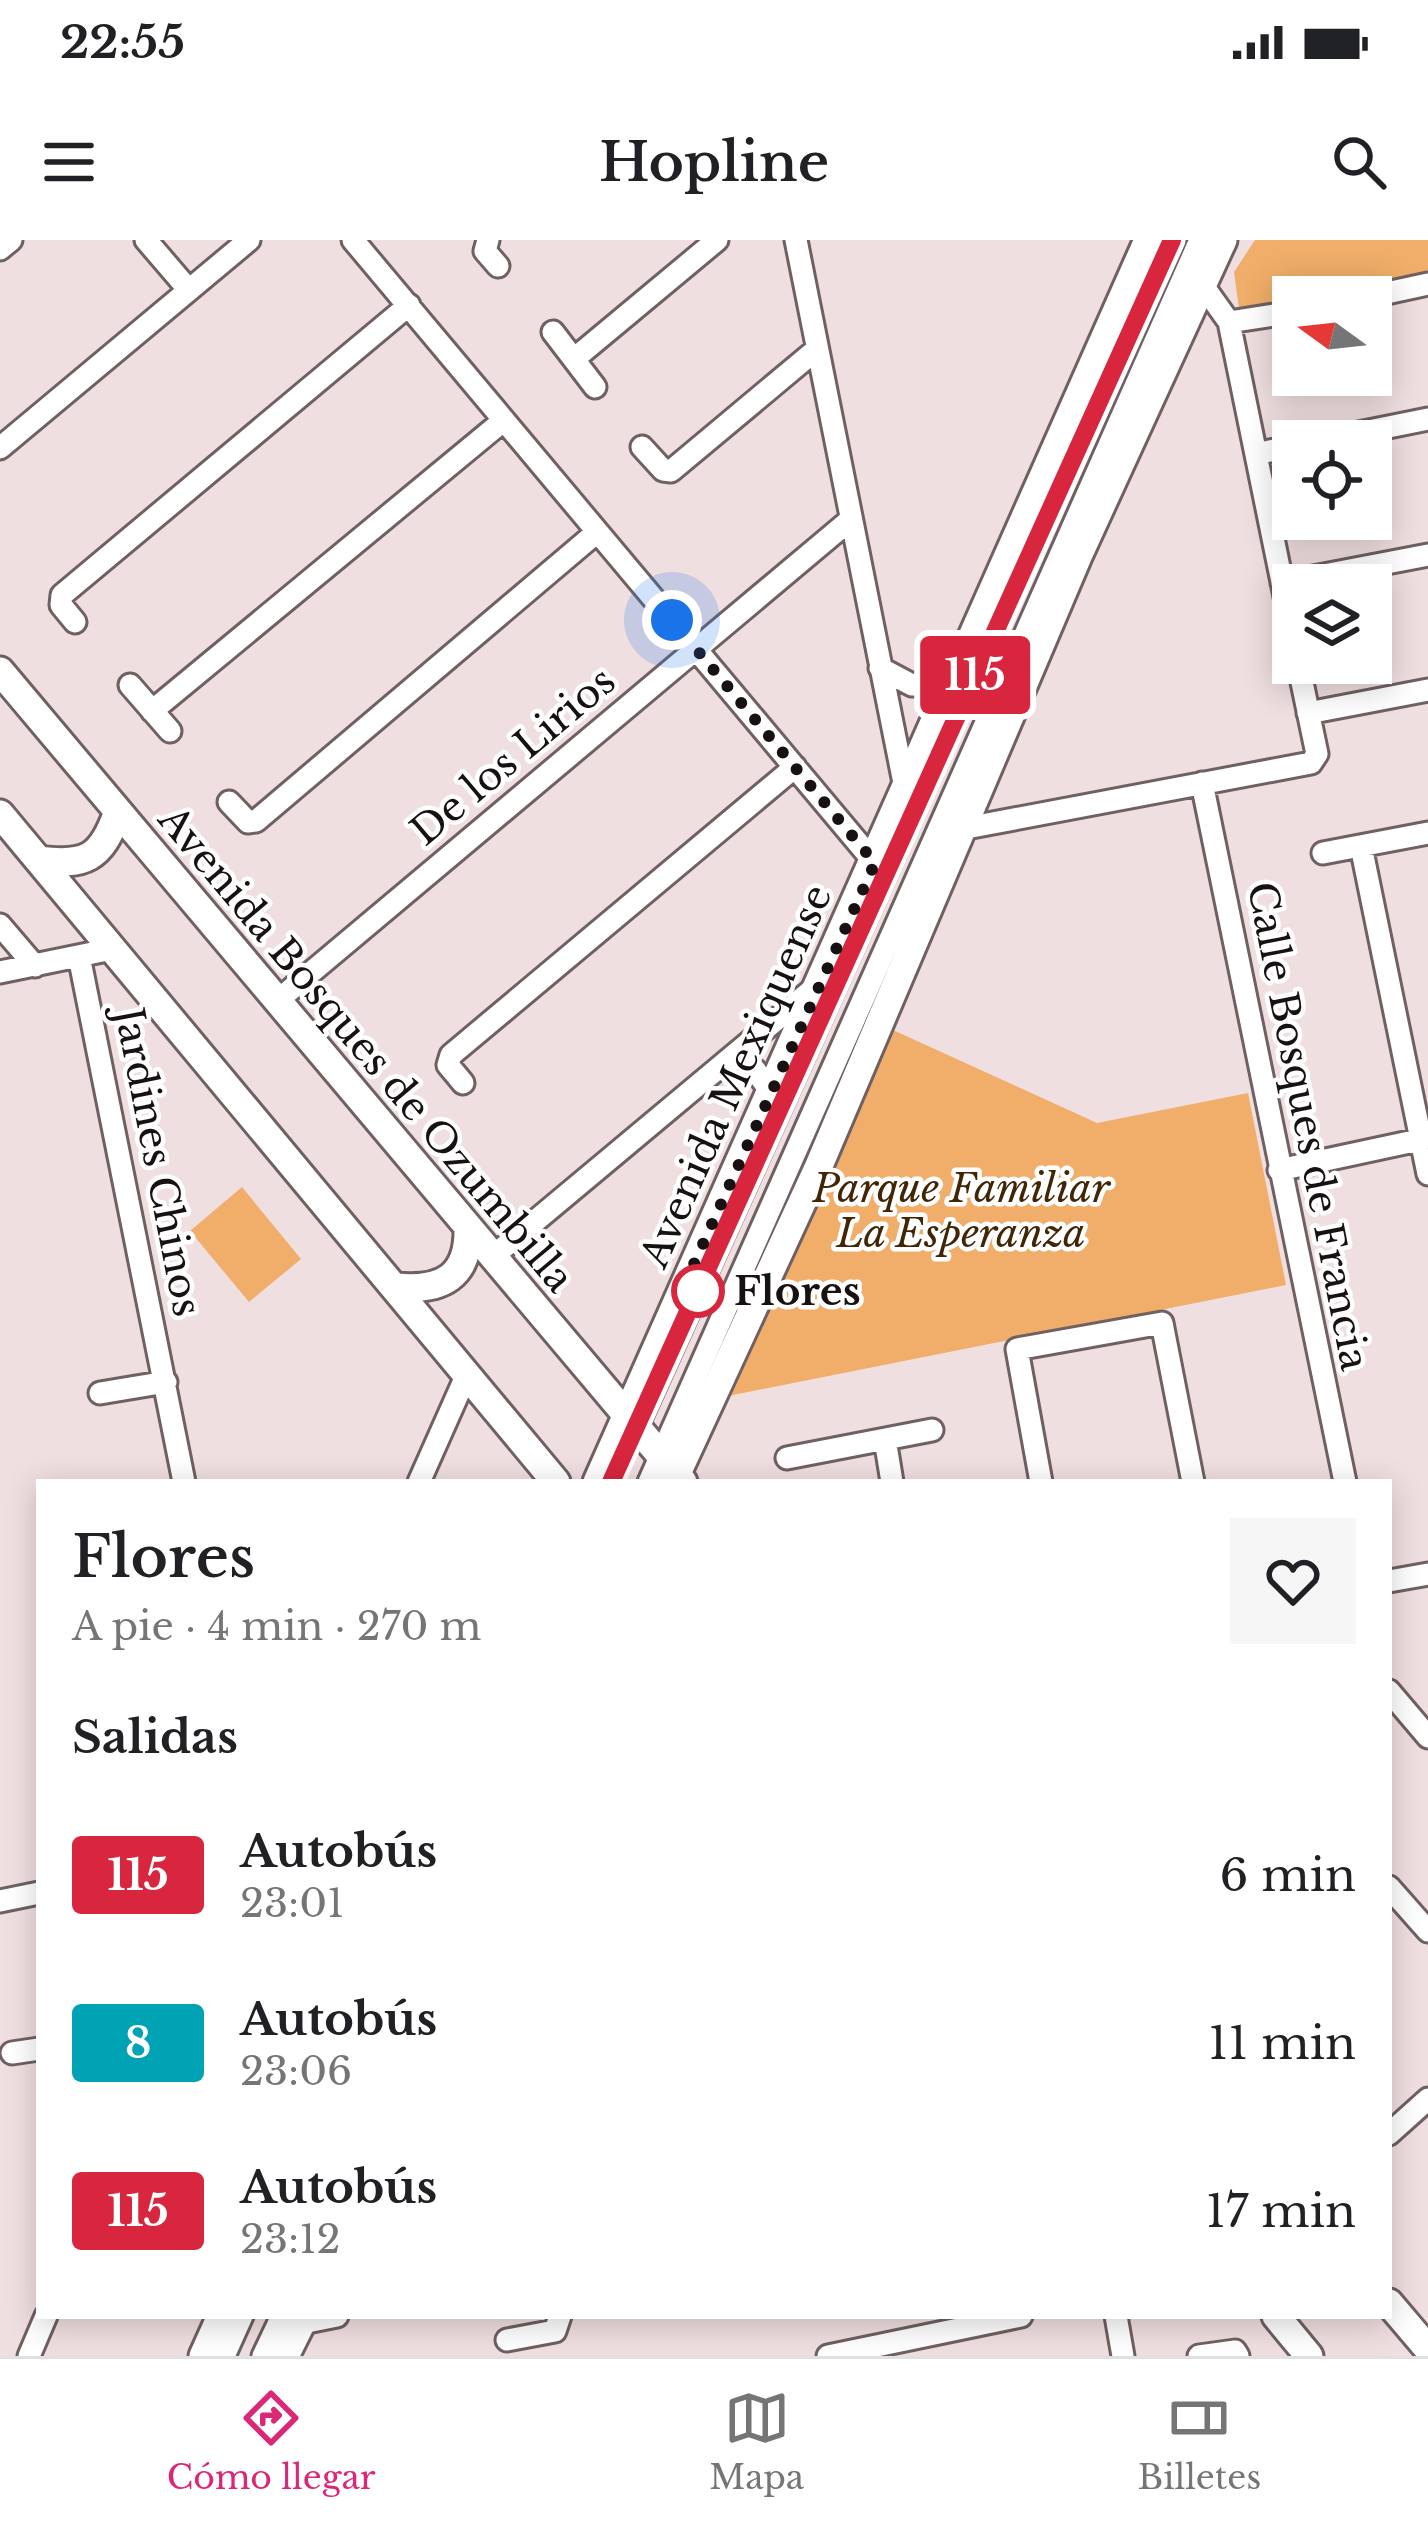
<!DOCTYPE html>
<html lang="es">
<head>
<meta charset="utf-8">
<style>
  :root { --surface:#fff; --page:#f6f6f6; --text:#202124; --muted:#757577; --line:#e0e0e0; --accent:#db2777 }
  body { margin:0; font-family:"Libre Baskerville",serif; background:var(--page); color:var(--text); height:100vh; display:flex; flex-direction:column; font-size:45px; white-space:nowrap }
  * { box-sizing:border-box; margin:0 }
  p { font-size:39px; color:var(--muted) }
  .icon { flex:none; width:66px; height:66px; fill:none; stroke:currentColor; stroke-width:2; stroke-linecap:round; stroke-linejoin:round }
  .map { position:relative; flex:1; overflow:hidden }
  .panel { position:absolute; left:36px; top:1239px; width:1356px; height:840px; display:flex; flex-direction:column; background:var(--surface); border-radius:0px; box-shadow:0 6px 30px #0003 }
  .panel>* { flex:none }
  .badge { padding:0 24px; border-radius:9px; font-size:42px; line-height:78px }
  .needle { width:78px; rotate:285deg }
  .tools { position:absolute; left:1272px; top:36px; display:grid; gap:24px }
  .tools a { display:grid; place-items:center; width:120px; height:120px; border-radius:0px; background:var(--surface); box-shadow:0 6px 30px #0003; font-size:60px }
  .you { position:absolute; width:60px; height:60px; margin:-30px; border:9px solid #fff; border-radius:50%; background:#1a73e8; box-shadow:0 0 0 18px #1a73e833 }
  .map>.badge { position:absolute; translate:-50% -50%; box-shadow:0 0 0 6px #fff }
  h2 { padding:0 36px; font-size:45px; line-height:108px }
  .round { display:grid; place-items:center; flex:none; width:126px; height:126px; border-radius:0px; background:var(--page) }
  .head { display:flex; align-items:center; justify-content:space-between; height:204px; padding:0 36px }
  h1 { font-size:57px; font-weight:600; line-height:90px }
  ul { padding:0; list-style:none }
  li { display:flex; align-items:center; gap:36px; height:168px; padding:0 36px }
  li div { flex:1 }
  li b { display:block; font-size:45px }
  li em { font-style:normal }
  li .badge { min-width:132px; font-weight:700; text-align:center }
  .status { display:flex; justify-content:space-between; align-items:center; height:84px; padding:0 60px; background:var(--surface); direction:ltr }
  .status svg { height:33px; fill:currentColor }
  header { display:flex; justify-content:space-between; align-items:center; height:156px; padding:0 36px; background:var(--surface); font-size:54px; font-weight:600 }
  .menu { display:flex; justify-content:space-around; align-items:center; height:168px; border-top:3px solid var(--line); background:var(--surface); font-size:33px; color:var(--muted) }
  .menu a { display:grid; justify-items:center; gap:6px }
  .menu .selected { color:var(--accent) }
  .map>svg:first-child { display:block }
  .green { fill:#f0ae6a }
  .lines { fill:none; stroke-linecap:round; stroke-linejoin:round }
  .minor-casing { stroke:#6f6061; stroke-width:27 }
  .major-casing { stroke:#6f6061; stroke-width:33 }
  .minor { stroke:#fff; stroke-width:21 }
  .major { stroke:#fff; stroke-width:27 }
  .line-casing { stroke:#fff; stroke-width:27 }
  .line { stroke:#d7263d; stroke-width:18 }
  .walk { stroke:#171112; stroke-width:12; stroke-dasharray:0 21.6 }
  .stop-dot { fill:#fff; stroke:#d7263d; stroke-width:6 }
  .labels { text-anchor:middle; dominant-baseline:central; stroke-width:9; stroke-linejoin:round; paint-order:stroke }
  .street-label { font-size:39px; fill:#171112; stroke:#fff }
  .park-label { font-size:39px; font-style:italic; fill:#412505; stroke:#fff }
  .stop-label { font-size:39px; font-weight:bold; fill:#171112; stroke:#fff; text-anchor:start }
</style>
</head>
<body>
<div class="status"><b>22:55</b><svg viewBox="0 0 49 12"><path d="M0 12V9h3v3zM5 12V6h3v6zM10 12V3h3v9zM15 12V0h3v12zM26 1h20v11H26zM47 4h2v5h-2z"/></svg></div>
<header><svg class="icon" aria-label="menu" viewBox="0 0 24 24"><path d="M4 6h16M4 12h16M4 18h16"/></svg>Hopline<svg class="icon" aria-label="search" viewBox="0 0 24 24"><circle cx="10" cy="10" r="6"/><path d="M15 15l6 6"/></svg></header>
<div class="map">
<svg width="1428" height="2116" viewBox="0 0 1428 2116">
  <rect width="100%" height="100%" fill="#f0dfe0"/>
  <path class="green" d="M 1255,0 L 1428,0 L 1428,31 L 1239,69 L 1234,32 Z
    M 893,790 L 1097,883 L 1248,853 L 1286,1045 L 728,1156 Z
    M 242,947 L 301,1019 L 249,1062 L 190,991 Z"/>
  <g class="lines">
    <g class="minor-casing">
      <path id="minor" d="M 146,0 L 188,49
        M 353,0 L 875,623
        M 488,0 L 485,11 L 498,26
        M 796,0 L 906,553
        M 0,9 L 11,0
        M 1197,37 L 1229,82 L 1293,396
        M 1368,57 L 1428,44
        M 1229,82 L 1293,72
        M 553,92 L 595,147
        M 574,119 L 717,0
        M 1319,201 L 1428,179
        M 642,207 L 663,230 L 671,231 L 817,109
        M 0,208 L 249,0
        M 1256,214 L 1293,206
        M 1282,343 L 1428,315
        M 75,382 L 61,365 L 62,355 L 409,65
        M 880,428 L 912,445 L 956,439
        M 130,445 L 170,491
        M 152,471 L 504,180
        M 1308,473 L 1428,450
        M 1202,543 L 1345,1242
        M 229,562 L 248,582 L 256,581 L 597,292
        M 961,589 L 1311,523 L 1317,514 L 1298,423
        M 1361,606 L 1428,934
        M 1323,613 L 1428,593
        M 0,685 L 35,726
        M 79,716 L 184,1242
        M 0,732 L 112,709
        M 277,761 L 850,280
        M 732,817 L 755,830 L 771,852
        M 463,843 L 448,825 L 451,815 L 795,527
        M 1279,930 L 1428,898
        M 491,1018 L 813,749
        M 100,1153 L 166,1142
        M 632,1197 L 1171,0
        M 885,1199 L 892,1242
        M 787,1218 L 932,1190
        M 419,1242 L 467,1134
        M 649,1242 L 1200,0
        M 1041,1242 L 1017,1109 L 1162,1083 L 1193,1242
        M 1389,1341 L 1428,1334
        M 1389,1451 L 1428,1497
        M 1389,1647 L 1428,1691
        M 0,1661 L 39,1653
        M 12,1813 L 39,1809
        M 1389,1894 L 1428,1859
        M 1116,2076 L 1123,2116
        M 302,2083 L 337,2076
        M 507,2100 L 555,2091 L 560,2076
        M 29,2116 L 46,2076
        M 224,2116 L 242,2076
        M 263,2116 L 282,2076
        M 828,2116 L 1021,2076
        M 1199,2116 L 1235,2111 L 1238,2116"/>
    </g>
    <g class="major-casing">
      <path id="major" d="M 0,431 L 683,1242
        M 0,574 L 556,1242
        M 39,620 C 85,626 101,619 117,574
        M 397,1047 C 442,1051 469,1037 468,988
        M 597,1242 L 1148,0
        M 673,1242 L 818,928 L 1079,314 L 1223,0
        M 1389,2063 L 1428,2109
        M 1276,2076 L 1309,2116
        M 203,2116 L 221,2076
        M 285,2116 L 305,2076"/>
    </g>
    <use href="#minor" class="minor"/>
    <use href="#major" class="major"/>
  </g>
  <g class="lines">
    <g class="line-casing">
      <path id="line" d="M 611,1242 L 1172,0"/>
    </g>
    <use href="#line" class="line"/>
    <path class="walk" d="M 672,380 L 875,623 L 680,1055 L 698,1051"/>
  </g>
  <circle class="stop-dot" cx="698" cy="1051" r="24"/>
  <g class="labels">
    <g class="street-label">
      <text transform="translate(513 516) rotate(-40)">De los Lirios</text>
      <text transform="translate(366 809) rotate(50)">Avenida Bosques de Ozumbilla</text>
      <text transform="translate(736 836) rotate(-66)">Avenida Mexiquense</text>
      <text transform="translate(1308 886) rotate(79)">Calle Bosques de Francia</text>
      <text transform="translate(158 922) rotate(79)">Jardines Chinos</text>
    </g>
    <g class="park-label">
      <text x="961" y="948">Parque Familiar<tspan x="961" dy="45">La Esperanza</tspan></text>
    </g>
    <g class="stop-label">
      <text x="734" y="1051">Flores</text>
    </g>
  </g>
</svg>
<div class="tools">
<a><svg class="needle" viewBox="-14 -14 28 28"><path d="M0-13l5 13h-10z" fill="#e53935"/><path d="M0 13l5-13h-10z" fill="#757577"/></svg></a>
<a><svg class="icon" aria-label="locate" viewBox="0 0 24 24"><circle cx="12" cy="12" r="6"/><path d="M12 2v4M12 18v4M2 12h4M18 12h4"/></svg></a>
<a><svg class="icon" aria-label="layers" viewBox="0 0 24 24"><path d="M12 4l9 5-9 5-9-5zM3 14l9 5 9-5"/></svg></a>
</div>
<div class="you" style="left:672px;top:380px"></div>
<b class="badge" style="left:975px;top:435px;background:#d7263d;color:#fff">115</b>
<section class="panel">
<div class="head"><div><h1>Flores</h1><p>A pie · 4 min · 270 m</p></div><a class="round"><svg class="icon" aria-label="heart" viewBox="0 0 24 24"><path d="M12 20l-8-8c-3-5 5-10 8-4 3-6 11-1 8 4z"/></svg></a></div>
<h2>Salidas</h2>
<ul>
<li><span class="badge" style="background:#d7263d;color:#fff">115</span><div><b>Autobús</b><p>23:01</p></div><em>6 min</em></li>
<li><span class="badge" style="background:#00a3b4;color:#fff">8</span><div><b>Autobús</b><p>23:06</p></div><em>11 min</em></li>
<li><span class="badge" style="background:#d7263d;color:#fff">115</span><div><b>Autobús</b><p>23:12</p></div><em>17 min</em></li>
</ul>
</section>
</div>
<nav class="menu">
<a class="selected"><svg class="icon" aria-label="directions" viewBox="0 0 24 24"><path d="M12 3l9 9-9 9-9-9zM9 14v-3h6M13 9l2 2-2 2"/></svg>Cómo llegar</a>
<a><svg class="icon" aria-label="map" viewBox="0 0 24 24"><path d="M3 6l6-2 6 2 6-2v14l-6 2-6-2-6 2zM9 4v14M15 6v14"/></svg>Mapa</a>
<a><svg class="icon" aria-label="tickets" viewBox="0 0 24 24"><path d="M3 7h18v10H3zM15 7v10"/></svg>Billetes</a>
</nav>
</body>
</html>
